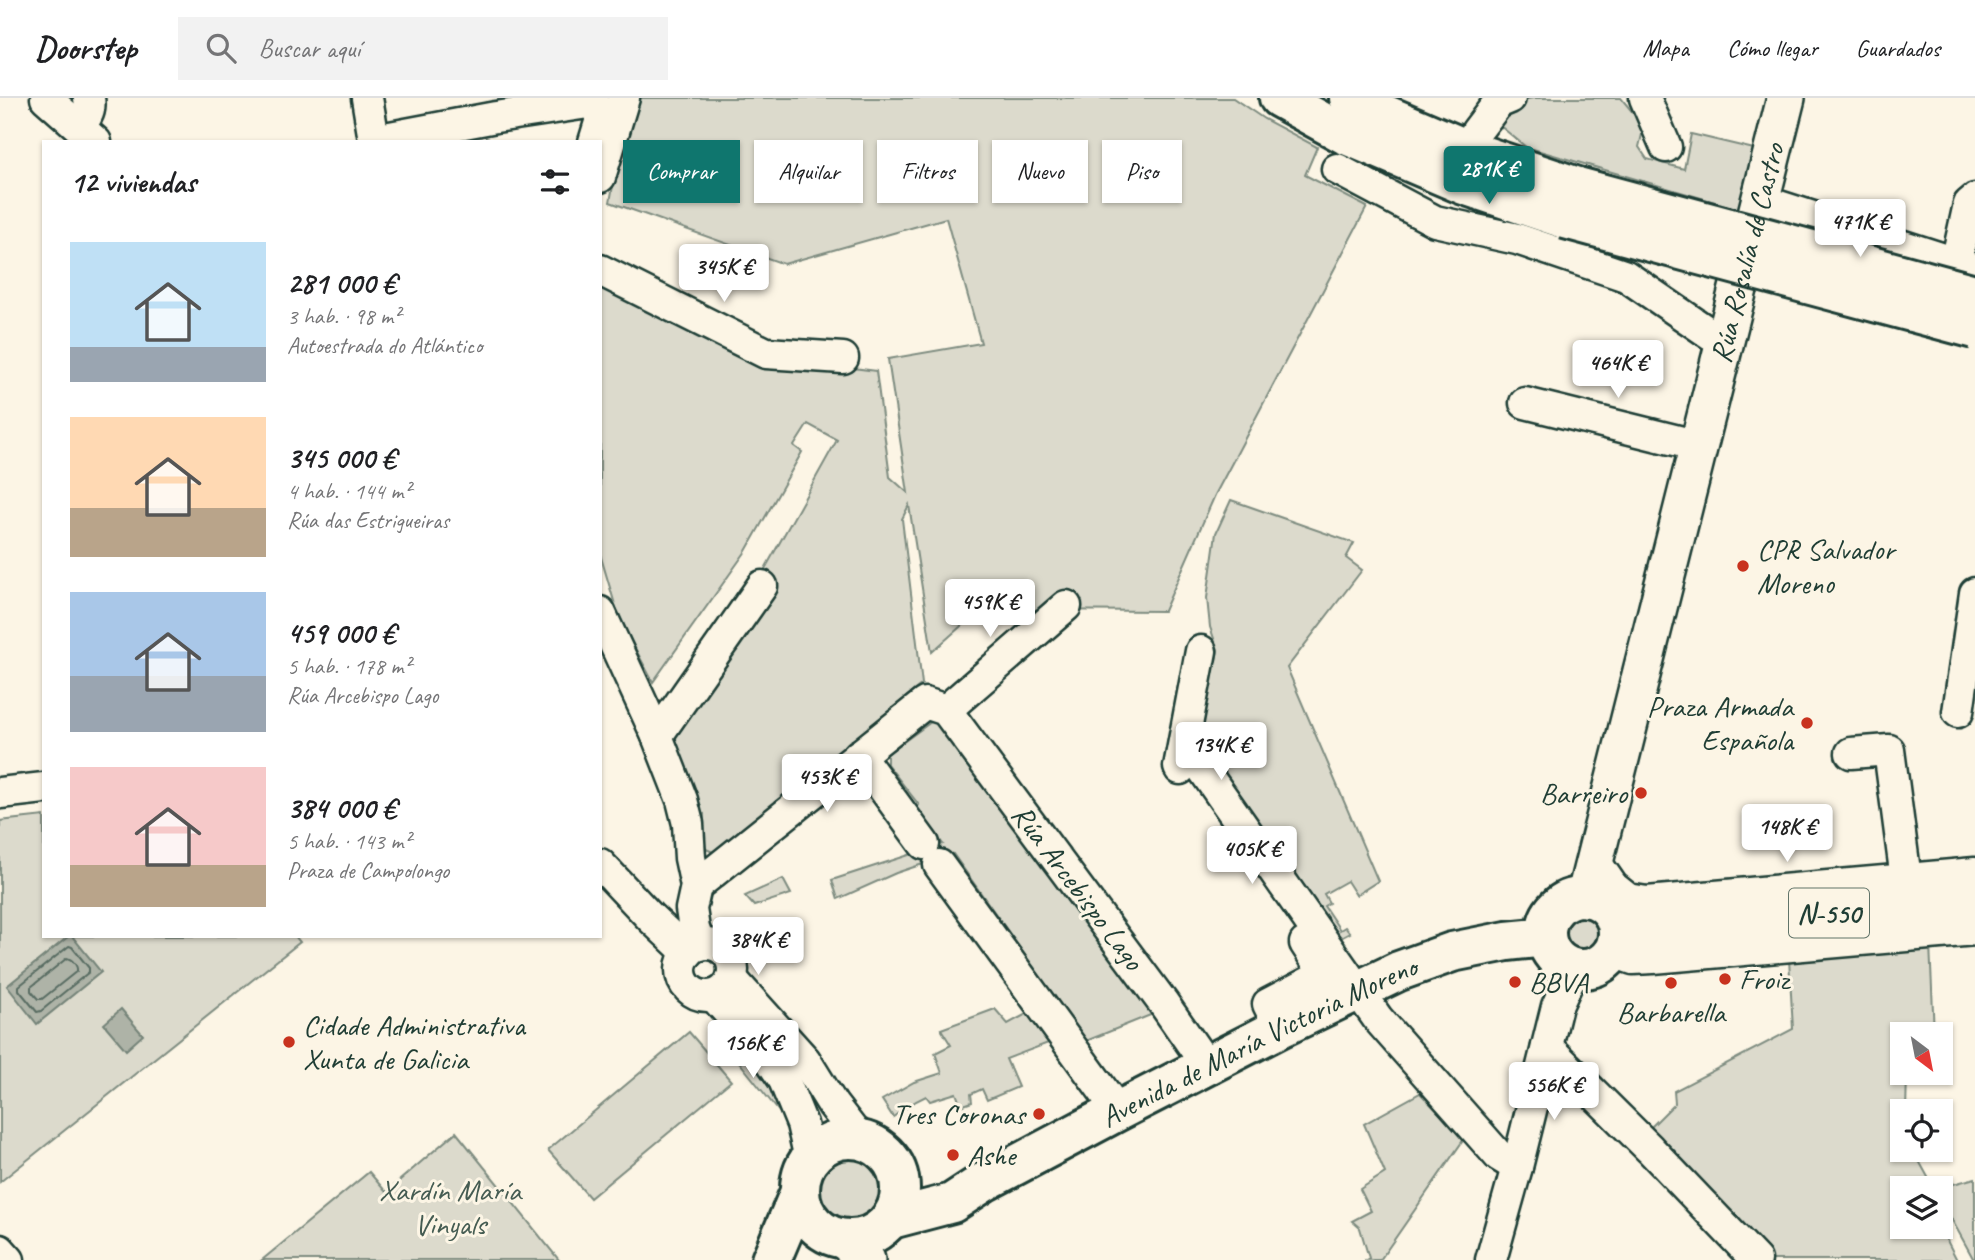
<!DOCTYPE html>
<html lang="es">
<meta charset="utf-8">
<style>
body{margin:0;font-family:Caveat,sans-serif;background:#f2f2f2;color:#202124;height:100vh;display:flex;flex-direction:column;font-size:26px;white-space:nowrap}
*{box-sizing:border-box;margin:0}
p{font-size:23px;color:#757577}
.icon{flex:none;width:38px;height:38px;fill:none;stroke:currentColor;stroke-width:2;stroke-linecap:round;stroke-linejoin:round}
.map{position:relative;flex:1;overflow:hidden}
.side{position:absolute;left:42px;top:42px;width:560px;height:798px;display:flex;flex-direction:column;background:#fff;border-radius:0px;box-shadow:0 2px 5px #0004}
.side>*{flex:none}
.top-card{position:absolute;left:623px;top:42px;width:665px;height:63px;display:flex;gap:14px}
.needle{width:46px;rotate:148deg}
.tools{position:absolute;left:1890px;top:924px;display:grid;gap:14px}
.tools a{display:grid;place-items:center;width:63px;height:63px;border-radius:0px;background:#fff;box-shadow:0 2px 5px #0004;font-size:35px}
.price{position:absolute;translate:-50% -60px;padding:0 16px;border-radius:7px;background:#fff;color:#222;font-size:23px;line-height:46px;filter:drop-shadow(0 2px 4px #0008)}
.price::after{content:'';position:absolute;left:50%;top:42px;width:21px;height:16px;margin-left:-10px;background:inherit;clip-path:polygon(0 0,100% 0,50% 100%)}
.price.on{background:#0f766e;color:#fff}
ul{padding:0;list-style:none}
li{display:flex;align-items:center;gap:21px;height:175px;padding:0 28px}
li span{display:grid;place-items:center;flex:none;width:196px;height:140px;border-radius:0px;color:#555}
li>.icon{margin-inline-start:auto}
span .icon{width:84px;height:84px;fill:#fffc;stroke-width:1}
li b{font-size:30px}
h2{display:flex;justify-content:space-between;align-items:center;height:84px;padding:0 28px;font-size:30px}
.chip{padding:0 24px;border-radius:0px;background:#fff;box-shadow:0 2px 5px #0004;font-size:24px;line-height:63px}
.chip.on{background:#0f766e;color:#fff}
header{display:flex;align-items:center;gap:42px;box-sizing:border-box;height:98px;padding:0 35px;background:#fff;border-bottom:2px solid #e0e0e0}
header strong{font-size:33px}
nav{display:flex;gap:38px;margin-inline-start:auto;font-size:24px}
.search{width:490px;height:63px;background:#f2f2f2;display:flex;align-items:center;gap:18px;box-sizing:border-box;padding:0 24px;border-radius:0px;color:#757577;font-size:26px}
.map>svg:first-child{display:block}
</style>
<header>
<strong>Doorstep</strong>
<div class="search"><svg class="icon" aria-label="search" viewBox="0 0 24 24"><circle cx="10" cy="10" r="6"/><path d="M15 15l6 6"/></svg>Buscar aquí</div>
<nav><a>Mapa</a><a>Cómo llegar</a><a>Guardados</a></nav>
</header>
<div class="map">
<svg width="1975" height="1162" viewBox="0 0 1975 1162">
<rect width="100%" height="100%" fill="#fcf5e5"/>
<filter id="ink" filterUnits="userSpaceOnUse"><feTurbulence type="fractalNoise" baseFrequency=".0143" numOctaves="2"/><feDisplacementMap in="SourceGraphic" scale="14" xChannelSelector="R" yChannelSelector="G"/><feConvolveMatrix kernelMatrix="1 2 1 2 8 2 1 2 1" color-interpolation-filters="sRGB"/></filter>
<g filter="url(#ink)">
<!-- green -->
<g fill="#dcdacc" stroke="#7e8c80" stroke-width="2">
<path d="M634,0H1233L1264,21L1317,49L1305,77L1367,109L1215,397L1164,513L1022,512L1006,488L932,554L909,407L902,421L922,586L715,755L704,750V716L694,718L665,635L761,478L837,342L808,326L794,348L802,354L746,453L653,584L619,520L600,456V182L753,257L876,273L890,379L908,395L888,261L981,245L946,120L784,166L610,104L616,71Z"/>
<path d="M1533,0H1621L1644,28L1639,49L1647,61L1684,71L1691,36L1754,51L1739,111L1526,49L1494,23L1513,4Z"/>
<path d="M1231,402L1354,445L1346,460L1362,472L1287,570L1378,783L1356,797L1347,783L1324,796L1329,805L1324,808L1340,832L1345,829L1350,835L1337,842L1190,638L1204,567L1216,562L1218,552L1210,529L1207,500L1216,435Z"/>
<path d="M931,624L946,625L1158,914L1086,943L953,756L896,775L838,801L832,782L943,746L915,712L919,707L887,666V656Z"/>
<path d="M44,718V838H295L300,844L0,1084V723Z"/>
<path d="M783,781L791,796L754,808L745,798Z"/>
<circle cx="1583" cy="837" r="19"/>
<path d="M1930,846L1934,936H1902V975H1928L1907,977L1906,1013H1902V1052H1913L1934,1090H1902V1129H1940L1957,1162H1771L1649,1031L1675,1005L1674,993L1793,931L1789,861Z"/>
<path d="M995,911L1008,926L1030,914L1051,944L1006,961L1018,989L987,1002L982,991L971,996L972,1004L961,1008L956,995L930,1003L926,998L916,1003L893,1019L882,1002L914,984L942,975L935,955L951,947L941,931Z"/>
<path d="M689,934L731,983L590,1100L548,1052Z"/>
<path d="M735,936L775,987L784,1020L724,945Z"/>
<path d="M1420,995L1464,1041L1380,1162H1366L1369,1160L1360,1130L1352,1123L1371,1113L1360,1091L1385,1075L1364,1026Z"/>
<path d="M456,1034L559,1162H262L369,1074L386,1094Z"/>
<circle cx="854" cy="1093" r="35"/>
<path d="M1975,1080V1162H1974L1941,1102V1090H1939Z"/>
</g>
<!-- water -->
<g fill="#aeb3a7" stroke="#758479" stroke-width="2">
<path d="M69,838H72L101,874L37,926L7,888Z"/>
<path d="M121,911L143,937L126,952L104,926Z"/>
</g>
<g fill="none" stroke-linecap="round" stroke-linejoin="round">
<!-- shore -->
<g stroke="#586c62" stroke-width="2">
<path d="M69,848L72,849L89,870V874L41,913L37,914L19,892V888Z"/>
<path d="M67,860C72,861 78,868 77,873L42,901H38L31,893V889Z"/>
</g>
<!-- minor casing -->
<g stroke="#1f3d34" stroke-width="35">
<g id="minor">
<path d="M46,0L96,44"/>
<path d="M367,0L374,42L496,19L588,5L599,11L602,18L594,44"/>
<path d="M1645,0L1666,49"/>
<path d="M78,27C88,20 91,12 89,0"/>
<path d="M1476,34L1498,5L1510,0"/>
<path d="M1337,71L1435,123L1517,141L1626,178L1709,235L1725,243"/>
<path d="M600,79L624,0"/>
<path d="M1760,102L1975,171"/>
<path d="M1956,165L1969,106L1975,101"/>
<path d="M600,172L766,255L843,260"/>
<path d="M1525,305L1699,348"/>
<path d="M600,514L657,638L682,702L688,726L690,760L696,788L691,811L694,831L700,847"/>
<path d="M946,612L1066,508"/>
<path d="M1958,614L1975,495"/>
<path d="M657,638L762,488"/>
<path d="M1190,653L1378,921L1499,1058L1517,1069"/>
<path d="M1851,655L1889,652L1906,781"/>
<path d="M859,657L924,746"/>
<path d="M1180,671L1179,669L1201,553"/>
<path d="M0,695L44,690"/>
<path d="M1595,763L1613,789L1628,801L1647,804L1975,775"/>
<path d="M600,766L651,820L688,855"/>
<path d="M939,767L1118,1013"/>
<path d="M696,788L925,605L946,612L1164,906L1207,968"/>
<circle cx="707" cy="872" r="26"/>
<path d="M1613,854L1633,861L1653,860L1975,832"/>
<path d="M732,881L805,962L833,1007L860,1042"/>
<path d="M714,898L771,963L784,982L802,1026L810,1061"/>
<path d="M1280,930L1268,906L1325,876L1305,845"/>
<path d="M1547,949L1650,1051L1756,1162"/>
<path d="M0,1152L9,1162"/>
<path d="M1491,1162L1517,1069L1557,908L1574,871"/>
</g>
</g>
<!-- major casing -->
<g stroke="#1f3d34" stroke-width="42">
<g id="major">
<path id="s1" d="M1585,800L1786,0"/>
<path d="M845,1142L866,1162"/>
</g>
</g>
<!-- highway casing -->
<g stroke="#1f3d34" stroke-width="44">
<g id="highway">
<path d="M1279,0L1344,36L1464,87L1565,121"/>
<path d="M1349,0L1365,8L1473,54L1578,89"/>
<circle cx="1582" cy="835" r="36"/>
<path d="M1618,833L1975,803"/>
<circle cx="850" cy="1091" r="50"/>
<path id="s2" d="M891,1121L952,1105L984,1084L1118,1013L1280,930L1399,873L1452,854L1507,843L1546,839"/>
<path d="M771,1162L799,1096"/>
</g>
</g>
<!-- minor -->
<use href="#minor" stroke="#fcf5e5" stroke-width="30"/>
<!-- major -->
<use href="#major" stroke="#fcf5e5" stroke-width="37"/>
<!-- highway -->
<use href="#highway" stroke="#fcf5e5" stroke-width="38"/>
<!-- highway-bridge casing -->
<g stroke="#1f3d34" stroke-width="44" stroke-linecap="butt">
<g id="highway-bridge">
<path d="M1578,89L1975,196"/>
<path d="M1565,121L1975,231"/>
</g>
</g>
<!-- highway-bridge -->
<use href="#highway-bridge" stroke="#fcf5e5" stroke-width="38"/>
</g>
</g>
<!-- markers -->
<g fill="#c8321e" stroke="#fcf5e5" stroke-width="2.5">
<circle cx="1743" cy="468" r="7"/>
<circle cx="1807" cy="625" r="7"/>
<circle cx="1641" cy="695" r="7"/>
<circle cx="1725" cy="881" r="7"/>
<circle cx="1515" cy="884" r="7"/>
<circle cx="1671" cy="885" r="7"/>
<circle cx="289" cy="944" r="7"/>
<circle cx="1039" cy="1016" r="7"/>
<circle cx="953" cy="1057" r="7"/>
</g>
<g text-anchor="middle" stroke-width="6" stroke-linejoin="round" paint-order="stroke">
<!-- shield labels -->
<rect fill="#fcf5e5" stroke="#617469" stroke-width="2" x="1789" y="790.5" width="80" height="49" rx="5"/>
<g font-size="28" font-weight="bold" fill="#1f3d34">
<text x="1829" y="825">N-550</text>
</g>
<!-- street labels -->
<g font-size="30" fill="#1f3d34" stroke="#fcf5e5">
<text dy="10" stroke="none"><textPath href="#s1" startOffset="665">Rúa Rosalía de Castro</textPath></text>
<text transform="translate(1078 789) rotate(53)" y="10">Rúa Arcebispo Lago</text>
<text dy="10" stroke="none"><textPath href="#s2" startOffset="410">Avenida de María Victoria Moreno</textPath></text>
</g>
<!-- poi labels -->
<g font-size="30" fill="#1f3d34" stroke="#fcf5e5" text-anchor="start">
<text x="1757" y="461">CPR Salvador<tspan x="1757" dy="34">Moreno</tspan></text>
<text x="1793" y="618" text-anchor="end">Praza Armada<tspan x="1793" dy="34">Española</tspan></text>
<text x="1627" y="705" text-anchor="end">Barreiro</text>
<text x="1739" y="891">Froiz</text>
<text x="1529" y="894">BBVA</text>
<text x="1671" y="924" text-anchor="middle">Barbarella</text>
<text x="303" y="937">Cidade Administrativa<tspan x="303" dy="34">Xunta de Galicia</tspan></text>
<text x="1025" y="1026" text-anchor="end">Tres Coronas</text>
<text x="967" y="1067">Ashe</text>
</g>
<!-- park labels -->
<g font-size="30" fill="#455c52" stroke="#fcf5e5">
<text x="450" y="1102">Xardín María<tspan x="450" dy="34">Vinyals</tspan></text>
</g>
</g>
</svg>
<div class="tools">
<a><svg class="needle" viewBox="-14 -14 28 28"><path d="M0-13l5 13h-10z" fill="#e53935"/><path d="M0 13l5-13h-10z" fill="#757577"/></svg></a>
<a><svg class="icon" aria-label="locate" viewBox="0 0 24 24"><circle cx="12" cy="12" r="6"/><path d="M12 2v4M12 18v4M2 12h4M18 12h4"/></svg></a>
<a><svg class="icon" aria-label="layers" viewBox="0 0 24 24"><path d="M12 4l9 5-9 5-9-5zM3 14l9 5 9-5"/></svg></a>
</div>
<b class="price on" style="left:1489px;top:108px">281K €</b>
<b class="price" style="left:1860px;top:161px">471K €</b>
<b class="price" style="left:724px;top:206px">345K €</b>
<b class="price" style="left:1618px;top:302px">464K €</b>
<b class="price" style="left:990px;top:541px">459K €</b>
<b class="price" style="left:1221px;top:684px">134K €</b>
<b class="price" style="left:827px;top:716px">453K €</b>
<b class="price" style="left:1787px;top:766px">148K €</b>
<b class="price" style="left:1252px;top:788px">405K €</b>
<b class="price" style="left:758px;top:879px">384K €</b>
<b class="price" style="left:753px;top:982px">156K €</b>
<b class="price" style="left:1554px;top:1024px">556K €</b>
<div class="top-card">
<a class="chip on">Comprar</a>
<a class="chip">Alquilar</a>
<a class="chip">Filtros</a>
<a class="chip">Nuevo</a>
<a class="chip">Piso</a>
</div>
<section class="side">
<h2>12 viviendas<svg class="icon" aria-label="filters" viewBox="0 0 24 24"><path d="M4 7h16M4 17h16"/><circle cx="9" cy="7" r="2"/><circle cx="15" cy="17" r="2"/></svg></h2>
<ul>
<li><span style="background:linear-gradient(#bfe0f5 75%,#9aa5b1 0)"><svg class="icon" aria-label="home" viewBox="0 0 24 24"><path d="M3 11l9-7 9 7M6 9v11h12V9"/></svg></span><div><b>281 000 €</b><p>3 hab. · 98 m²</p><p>Autoestrada do Atlántico</p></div></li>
<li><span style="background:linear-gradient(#ffd9b3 65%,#b9a48a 0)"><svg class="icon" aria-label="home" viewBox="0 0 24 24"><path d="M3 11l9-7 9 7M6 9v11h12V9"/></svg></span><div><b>345 000 €</b><p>4 hab. · 144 m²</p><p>Rúa das Estrigueiras</p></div></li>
<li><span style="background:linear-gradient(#a9c7e8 60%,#9aa5b1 0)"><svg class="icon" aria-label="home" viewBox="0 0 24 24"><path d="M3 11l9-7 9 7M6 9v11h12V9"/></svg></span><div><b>459 000 €</b><p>5 hab. · 178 m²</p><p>Rúa Arcebispo Lago</p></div></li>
<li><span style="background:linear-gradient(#f6c9c9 70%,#b9a48a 0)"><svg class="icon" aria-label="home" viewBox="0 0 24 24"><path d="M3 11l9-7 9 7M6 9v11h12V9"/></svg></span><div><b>384 000 €</b><p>5 hab. · 143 m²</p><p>Praza de Campolongo</p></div></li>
</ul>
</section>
</div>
